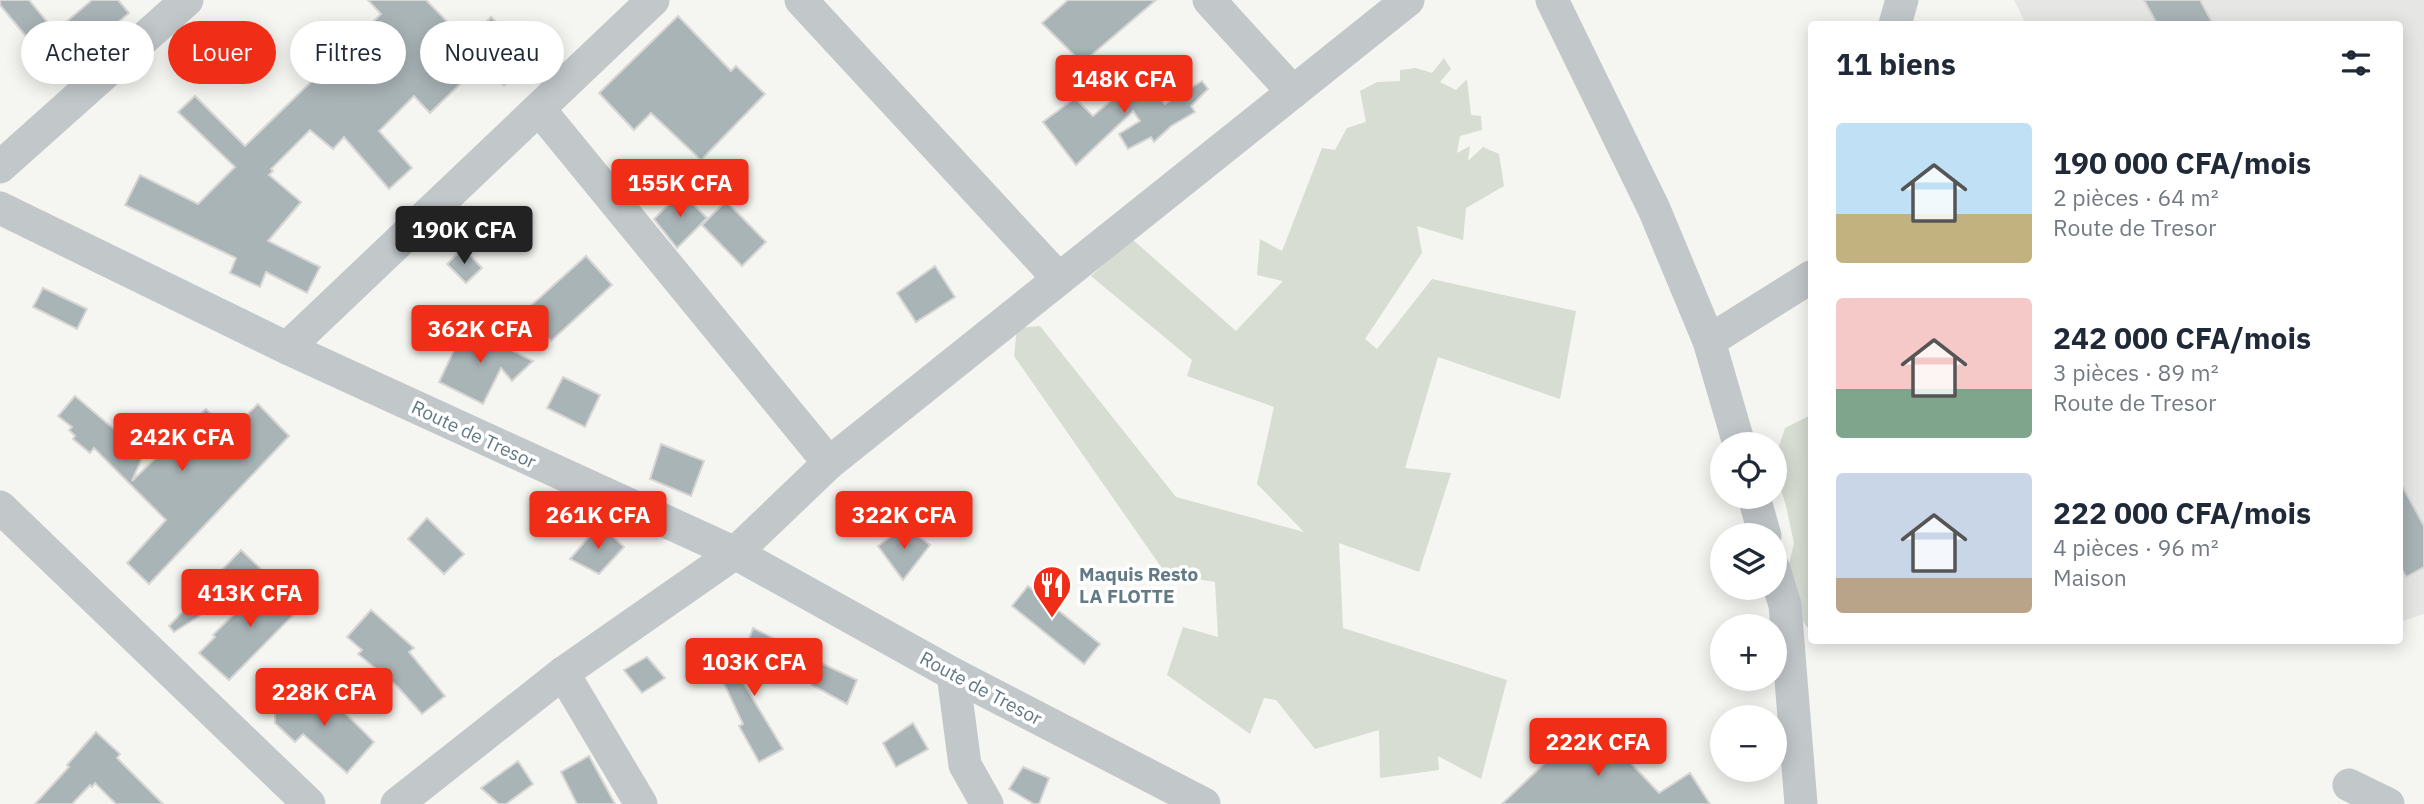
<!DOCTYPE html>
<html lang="fr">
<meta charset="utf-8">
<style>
body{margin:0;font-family:"IBM Plex Sans",sans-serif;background:#f2f2f3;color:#1f2937;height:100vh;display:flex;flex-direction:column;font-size:26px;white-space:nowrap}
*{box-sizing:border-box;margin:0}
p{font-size:23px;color:#747a83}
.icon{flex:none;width:38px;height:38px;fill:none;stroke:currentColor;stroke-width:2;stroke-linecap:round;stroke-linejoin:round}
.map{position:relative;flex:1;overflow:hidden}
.details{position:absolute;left:1808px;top:21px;width:595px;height:623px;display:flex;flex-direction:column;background:#fff;border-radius:7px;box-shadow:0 4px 18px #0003}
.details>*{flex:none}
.guide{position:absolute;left:21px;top:21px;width:665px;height:63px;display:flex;gap:14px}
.controls{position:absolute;left:1710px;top:432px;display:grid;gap:14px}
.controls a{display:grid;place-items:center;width:77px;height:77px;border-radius:50%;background:#fff;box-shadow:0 4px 18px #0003;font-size:35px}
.price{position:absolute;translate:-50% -60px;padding:0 16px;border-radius:7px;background:#f02d16;color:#fff;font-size:23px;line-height:46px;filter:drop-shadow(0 2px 4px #0008)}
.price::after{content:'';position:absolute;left:50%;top:42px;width:21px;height:16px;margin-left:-10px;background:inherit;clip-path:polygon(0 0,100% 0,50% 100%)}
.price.selected{background:#222;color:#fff}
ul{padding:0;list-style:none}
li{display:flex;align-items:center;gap:21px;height:175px;padding:0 28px}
li span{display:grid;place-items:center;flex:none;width:196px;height:140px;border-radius:7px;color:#555}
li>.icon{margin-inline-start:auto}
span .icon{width:84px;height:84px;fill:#fffc;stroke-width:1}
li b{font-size:30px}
h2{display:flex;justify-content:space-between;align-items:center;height:84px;padding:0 28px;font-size:30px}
.chip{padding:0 24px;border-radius:32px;background:#fff;box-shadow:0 4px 18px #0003;font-size:24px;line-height:63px}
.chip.selected{background:#f02d16;color:#fff}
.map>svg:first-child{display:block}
</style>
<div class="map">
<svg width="2424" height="804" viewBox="0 0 2424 804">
<rect width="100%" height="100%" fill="#f5f5f1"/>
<!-- built -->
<path fill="#e6e6e5" d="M2014,0H2424V614L2399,622V24H2026Z"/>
<!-- green -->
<g fill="#d7ddd2">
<path d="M1444,58L1451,69L1440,82L1456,90L1467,79L1471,115L1481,116L1482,130L1460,136L1457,153L1470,146L1468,161L1483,147L1499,154L1504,186L1466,208L1463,240L1417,226L1422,253L1365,339L1377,349L1432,279L1576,311L1560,399L1438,357L1405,468L1451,473L1419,572L1339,543L1343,628L1507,680L1481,779L1438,756L1439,770L1380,778L1379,730L1315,749L1276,700L1264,698L1250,734L1167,675L1183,627L1218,637L1215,582L1166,574L1014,356L1017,328L1040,326L1176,497L1304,532L1257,484L1274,407L1187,376L1192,360L1091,276L1132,239L1236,331L1283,281L1257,275L1260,239L1282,251L1322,148L1335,150L1347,128L1366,122L1360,91L1377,82L1400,81V70L1416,68L1432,73Z"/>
<path d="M1811,415V632L1782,594L1794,543L1786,506L1775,470V458L1785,428Z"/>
</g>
<!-- building -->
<g fill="#a9b4b7" stroke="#d7d6d4" stroke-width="2">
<path d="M0,0H29L68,47L48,63L0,5Z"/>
<path d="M92,0H118L129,13L79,55L58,29Z"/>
<path d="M368,0H426L467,42L491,17L532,56L504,85L482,63L430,113L414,96L379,131L412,168L389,189L344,137L333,149L310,130L271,169L273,171L269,175L301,202L268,241L320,267L307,293L266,272L260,287L230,273L236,258L125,205L140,175L198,204L235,167L178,112L195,96L245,146L381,14Z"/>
<path d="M1068,0H1156L1082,63L1042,23Z"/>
<path d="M2144,0H2200L2213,24H2157Z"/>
<path d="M678,16L731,71L736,66L765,94L701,160L651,113L634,130L599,93Z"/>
<path d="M1163,57L1175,71L1154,91L1165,104L1202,81L1208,89L1191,106L1195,112L1171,126L1154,142L1151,137L1128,149L1119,134L1140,121L1133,111L1076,165L1043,122L1075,98L1093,116Z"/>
<path d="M681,192L707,218L677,248L654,219Z"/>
<path d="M726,201L766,242L742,266L702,225Z"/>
<path d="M463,248L482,268L466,283L447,264Z"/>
<path d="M586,256L612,285L551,341L524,312Z"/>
<path d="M935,266L955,297L916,322L897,293Z"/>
<path d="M43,288L87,309L77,329L33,307Z"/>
<path d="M465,327L533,361L512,381L501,368L483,404L439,382Z"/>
<path d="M563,377L600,395L585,427L547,408Z"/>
<path d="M75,396L115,430L142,458L132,481L206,409L228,433L258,404L289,436L149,584L127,563L166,520L94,448L90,453L73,439L75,436L69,430L72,427L58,416Z"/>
<path d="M661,444L704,461L691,496L650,479Z"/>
<path d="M2399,480L2424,526V567L2406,577L2399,564Z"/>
<path d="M427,518L464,554L444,574L408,539Z"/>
<path d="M600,524L624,547L599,574L570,559Z"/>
<path d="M905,526L930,545L903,580L878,546Z"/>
<path d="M241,550L266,574L174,632L169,626Z"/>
<path d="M270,578L301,607L229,680L199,653L215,637L213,635Z"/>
<path d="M1028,586L1100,644L1084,664L1012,606Z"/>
<path d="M371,610L414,648L409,652L445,696L422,714L397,686L358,654L362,650L347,637Z"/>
<path d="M753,628L785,644L738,674L783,749L759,762L739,726L743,724L722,679L737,672Z"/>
<path d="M647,657L665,678L642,693L624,670Z"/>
<path d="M821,663L857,680L847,704L812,685Z"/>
<path d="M300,690L313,702L323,691L374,742L347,773L303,734L295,742L275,723V714Z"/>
<path d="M1590,720L1659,793L1690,773L1710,804H1502Z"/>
<path d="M913,723L928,749L896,767L883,743Z"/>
<path d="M96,732L120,754L117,758L163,804H116L95,783L92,787L90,785L72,804H35L69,767L67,765Z"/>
<path d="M589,756L615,804H577L561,772Z"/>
<path d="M518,761L533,784L506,804H499L481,788Z"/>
<path d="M1023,767L1049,778L1039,804H1034L1009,789Z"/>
</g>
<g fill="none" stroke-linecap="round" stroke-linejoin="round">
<!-- minor -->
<g stroke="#c2c7ca" stroke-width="33">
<path d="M801,0L1059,279"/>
<path d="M1209,0L1293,92"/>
<path d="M1552,0L1654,209L1709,341L1739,444"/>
<path d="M1895,24L1902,0"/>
<path d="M539,109L829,463"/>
<path d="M0,167L187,0"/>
<path d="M0,208L287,348L735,553L953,674L1204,804"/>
<path d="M1709,341L1811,277"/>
<path d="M287,348L653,0"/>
<path d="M1754,497L1765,536"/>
<path d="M0,507L309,804"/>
<path d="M1774,569L1785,605L1801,804"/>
<path d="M563,673L641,804"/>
<path d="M953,674L965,765L987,804"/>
<path d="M2349,785L2388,804"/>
<path d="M397,804L563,673L735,553L829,463L1408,0"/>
</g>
</g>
<!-- icons -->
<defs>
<g id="restaurant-pin" transform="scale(2.0125)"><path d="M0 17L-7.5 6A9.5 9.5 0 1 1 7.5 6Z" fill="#f02d16" stroke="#fff"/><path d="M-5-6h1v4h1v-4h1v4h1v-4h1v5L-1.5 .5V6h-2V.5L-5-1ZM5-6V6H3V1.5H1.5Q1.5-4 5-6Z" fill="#fff"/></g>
</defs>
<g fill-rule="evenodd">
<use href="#restaurant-pin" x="1052" y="585"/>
</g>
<g text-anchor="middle" stroke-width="7" stroke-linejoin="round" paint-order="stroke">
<!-- street labels -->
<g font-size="19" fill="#627a85" stroke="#fff">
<text transform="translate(474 434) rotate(25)" y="7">Route de Tresor</text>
<text transform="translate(981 688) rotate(28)" y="7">Route de Tresor</text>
</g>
<!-- poi labels -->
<g font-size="19" font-weight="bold" fill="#627a85" stroke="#fff" text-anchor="start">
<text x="1079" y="581">Maquis Resto<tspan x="1079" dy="22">LA FLOTTE</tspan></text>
</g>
</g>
</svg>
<div class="controls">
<a><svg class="icon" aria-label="locate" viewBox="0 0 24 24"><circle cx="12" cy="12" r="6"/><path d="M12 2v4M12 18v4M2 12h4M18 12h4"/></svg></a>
<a><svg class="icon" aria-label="layers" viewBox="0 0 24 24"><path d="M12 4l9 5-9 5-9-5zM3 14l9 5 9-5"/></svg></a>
<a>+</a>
<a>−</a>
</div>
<b class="price" style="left:1124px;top:115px">148K CFA</b>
<b class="price" style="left:680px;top:219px">155K CFA</b>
<b class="price selected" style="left:464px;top:266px">190K CFA</b>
<b class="price" style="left:480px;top:365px">362K CFA</b>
<b class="price" style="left:182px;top:473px">242K CFA</b>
<b class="price" style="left:598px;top:551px">261K CFA</b>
<b class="price" style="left:904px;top:551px">322K CFA</b>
<b class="price" style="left:250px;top:629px">413K CFA</b>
<b class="price" style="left:754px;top:698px">103K CFA</b>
<b class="price" style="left:324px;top:728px">228K CFA</b>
<b class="price" style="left:1598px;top:778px">222K CFA</b>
<div class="guide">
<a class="chip">Acheter</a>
<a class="chip selected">Louer</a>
<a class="chip">Filtres</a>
<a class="chip">Nouveau</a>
</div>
<section class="details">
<h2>11 biens<svg class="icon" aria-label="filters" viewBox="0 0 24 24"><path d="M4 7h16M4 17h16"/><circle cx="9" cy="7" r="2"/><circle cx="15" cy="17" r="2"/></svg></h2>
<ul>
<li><span style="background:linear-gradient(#bfe0f5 65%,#c2b280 0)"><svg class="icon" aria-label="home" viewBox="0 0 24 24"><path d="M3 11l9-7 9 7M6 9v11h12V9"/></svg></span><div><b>190 000 CFA/mois</b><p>2 pièces · 64 m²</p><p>Route de Tresor</p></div></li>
<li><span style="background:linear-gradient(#f6c9c9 65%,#7fa58c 0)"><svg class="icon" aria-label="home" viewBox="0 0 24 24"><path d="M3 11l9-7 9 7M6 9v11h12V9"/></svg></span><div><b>242 000 CFA/mois</b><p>3 pièces · 89 m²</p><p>Route de Tresor</p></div></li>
<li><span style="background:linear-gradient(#c9d6e8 75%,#b9a48a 0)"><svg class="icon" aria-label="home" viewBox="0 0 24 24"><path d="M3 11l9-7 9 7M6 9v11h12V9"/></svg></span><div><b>222 000 CFA/mois</b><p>4 pièces · 96 m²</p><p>Maison</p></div></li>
</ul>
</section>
</div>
